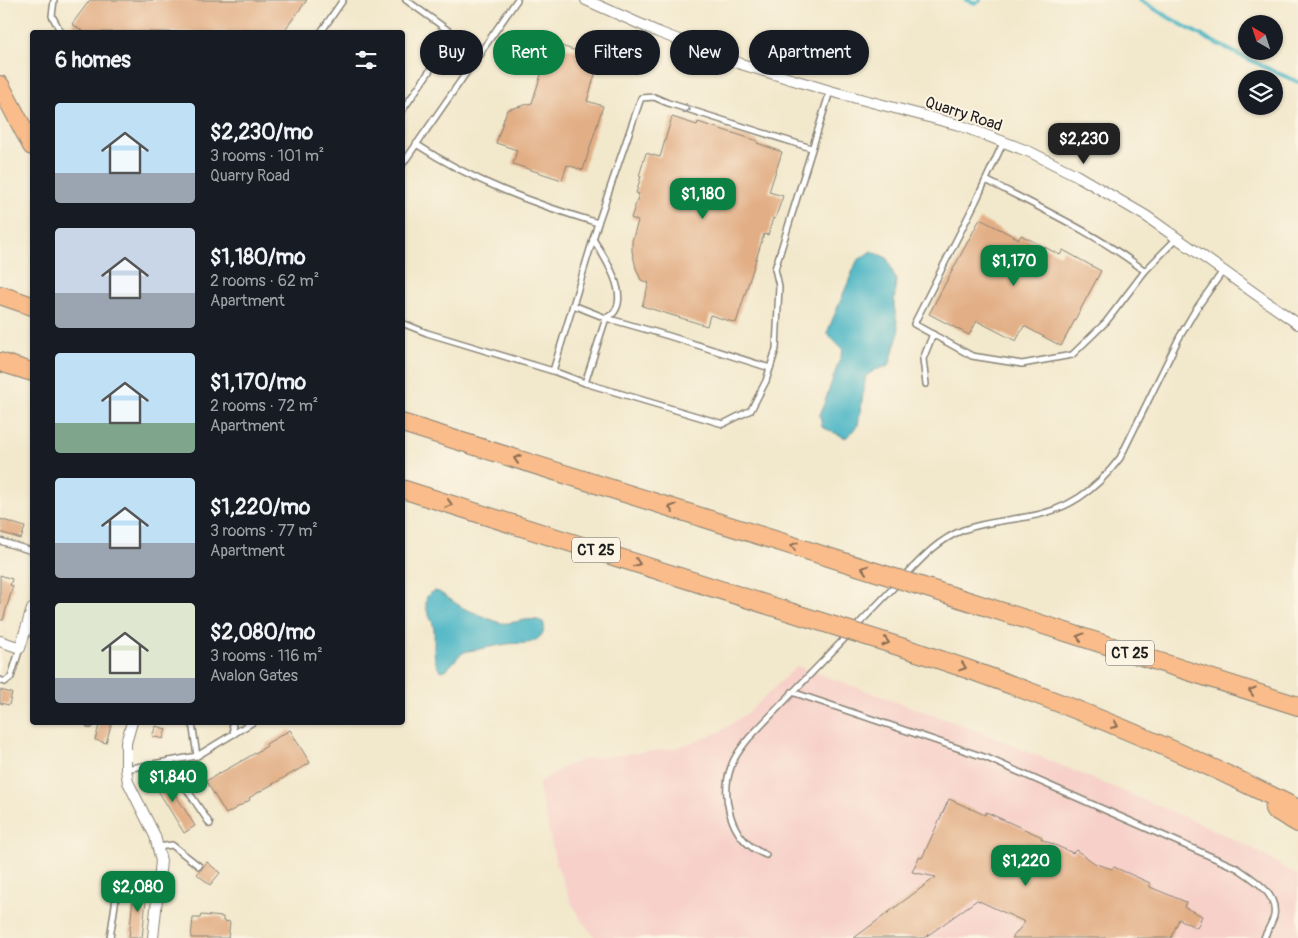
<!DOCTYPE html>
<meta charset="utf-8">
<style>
body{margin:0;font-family:Pangolin,sans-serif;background:#20242c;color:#f1f3f6;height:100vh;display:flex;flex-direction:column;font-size:19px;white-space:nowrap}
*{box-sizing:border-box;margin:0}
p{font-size:16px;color:#9ea1a6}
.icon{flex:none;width:28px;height:28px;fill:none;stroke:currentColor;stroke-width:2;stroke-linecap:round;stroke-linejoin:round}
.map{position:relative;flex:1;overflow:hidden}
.details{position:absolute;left:30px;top:30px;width:375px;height:695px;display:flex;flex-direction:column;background:#171b24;border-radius:5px;box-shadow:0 1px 4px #0004}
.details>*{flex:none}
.guide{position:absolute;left:420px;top:30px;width:475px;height:45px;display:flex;gap:10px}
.needle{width:32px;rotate:321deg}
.buttons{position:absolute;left:1238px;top:15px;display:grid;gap:10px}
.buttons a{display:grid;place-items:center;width:45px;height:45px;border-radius:50%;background:#171b24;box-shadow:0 1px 4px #0004;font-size:25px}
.price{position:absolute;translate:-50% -42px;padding:0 11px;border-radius:10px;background:#0b8043;color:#fff;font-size:16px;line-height:32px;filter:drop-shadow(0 1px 2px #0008)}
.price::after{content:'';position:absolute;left:50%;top:30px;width:15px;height:11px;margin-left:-8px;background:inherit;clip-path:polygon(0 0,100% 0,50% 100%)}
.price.selected{background:#222;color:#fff}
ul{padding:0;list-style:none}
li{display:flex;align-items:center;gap:15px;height:125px;padding:0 25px}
li span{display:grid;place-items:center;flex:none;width:140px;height:100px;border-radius:5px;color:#555}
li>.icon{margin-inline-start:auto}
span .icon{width:60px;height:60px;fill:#fffc;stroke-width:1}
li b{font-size:21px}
h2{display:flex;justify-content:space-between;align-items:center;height:60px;padding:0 25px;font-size:21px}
.chip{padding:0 18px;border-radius:22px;background:#171b24;box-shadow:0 1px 4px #0004;font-size:18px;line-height:45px}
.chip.selected{background:#0b8043;color:#fff}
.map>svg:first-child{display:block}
</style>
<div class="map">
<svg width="1298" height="938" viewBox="0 0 1298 938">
<rect width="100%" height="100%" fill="#fcf5e5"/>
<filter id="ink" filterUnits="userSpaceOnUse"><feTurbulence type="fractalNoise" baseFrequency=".02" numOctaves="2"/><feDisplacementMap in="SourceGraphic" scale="10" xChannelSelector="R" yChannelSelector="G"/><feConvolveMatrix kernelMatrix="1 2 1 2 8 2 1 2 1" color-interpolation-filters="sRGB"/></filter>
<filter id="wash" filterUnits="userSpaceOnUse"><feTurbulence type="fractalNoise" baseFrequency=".0096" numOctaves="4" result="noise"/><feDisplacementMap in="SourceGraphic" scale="20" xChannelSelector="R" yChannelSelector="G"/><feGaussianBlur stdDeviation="1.12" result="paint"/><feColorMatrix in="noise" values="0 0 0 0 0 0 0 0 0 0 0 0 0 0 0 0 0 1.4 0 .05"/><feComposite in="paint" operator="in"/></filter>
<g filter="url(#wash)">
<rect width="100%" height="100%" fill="#f2e8cc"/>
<!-- built -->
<path fill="#f7d1c9" d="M797,666L983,733L1197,822L1252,848L1298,876V938H597L595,937L582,921L572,904L556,863L538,783L567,765L586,759L671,749L694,742L720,732L750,711Z"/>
<!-- water -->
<g fill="#49b5c5" stroke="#326870">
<path d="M871,251L887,258L896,280L894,306L899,332L889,366L875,370L866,376L858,425L846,438L822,427L820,415L843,350L827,333L857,261Z"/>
<path d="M434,591L439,592L463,608L500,623C515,625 528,615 543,622C548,632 537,642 527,643C520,644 514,643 507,644C494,646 481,649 468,651C456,653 452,670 441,671C431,662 435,642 434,629C433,620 425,612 426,603C426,597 428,593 434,591Z"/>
</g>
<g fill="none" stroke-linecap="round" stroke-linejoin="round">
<!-- stream -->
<g stroke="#49b5c5" stroke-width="4">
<path d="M966,0L976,3L980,0"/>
<path d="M1140,0C1191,32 1243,58 1298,82"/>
</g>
</g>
<g id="blocks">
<!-- building -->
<g fill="#e2ae85">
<path d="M90,0H307L283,32H84L72,24Z"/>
<path d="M551,43L600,58L587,101L603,106L583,170L567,165L562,180L513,164L517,150L496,143L507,110L532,103Z"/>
<path d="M672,117L697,125L698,122L758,141L757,143L782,152L769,192L783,196L775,219L773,218L768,235L764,234L736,323L710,315L707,326L642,306L649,283L641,280L636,268L632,251V241L638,221L631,218L639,194L636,193L641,176H639L646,153L660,157Z"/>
<path d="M980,219L1019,239L1021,235L1060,255L1063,250L1101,271L1061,346L1024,326L1016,341L977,321L969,335L929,314Z"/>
<path d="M0,519L25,527L21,539L0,532Z"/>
<path d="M0,575L12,579L10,585L13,586L3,620H0Z"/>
<path d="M0,690L12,693L9,705L0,703Z"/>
<path d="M100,722H112L106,743L95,740Z"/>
<path d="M156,726L166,729L163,739L152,736Z"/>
<path d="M290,730L310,763L264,789L249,798L250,800L226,814L206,781L252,755L267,746L266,744Z"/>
<path d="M162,773L195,826L184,833L151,779Z"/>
<path d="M949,799L985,815L986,812L1042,837L1041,839L1073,853L1076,850L1096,864L1112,869L1114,867L1150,883V887L1186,902L1184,907L1202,916L1197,928L1179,919L1171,938H1012L1025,922L977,900L924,938H854L936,877L912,872L919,857L922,858Z"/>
<path d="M207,862L220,873L210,885L197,874Z"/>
<path d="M134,888L147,890L142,938H129Z"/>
<path d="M201,915L223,917V921L230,922L228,938H191L193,918H200Z"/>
</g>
</g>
</g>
<g filter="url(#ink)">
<use href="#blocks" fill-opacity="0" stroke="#878274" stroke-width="1"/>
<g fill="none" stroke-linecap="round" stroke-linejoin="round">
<!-- service casing -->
<g stroke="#878274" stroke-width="8">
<g id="service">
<path d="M54,0L52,16L61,32"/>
<path d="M406,0L481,54"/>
<path d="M321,32L343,0"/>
<path d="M402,111L455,34"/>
<path d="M1004,141L976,201L914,324L972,356L1022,364L1072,355L1106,322L1145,271L1177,238"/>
<path d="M416,144C472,181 534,204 598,223"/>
<path d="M402,165L517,0"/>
<path d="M986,180C1040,208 1097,234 1145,271"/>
<path d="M573,305L606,318L669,336L770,368"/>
<path d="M402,323L427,333L553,371L585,383L723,424L751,410L766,381L776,349L779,286L775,269L830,91"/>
<path d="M553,371L598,223L641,98L654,97L668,103L811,148"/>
<path d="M585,383L606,318C609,316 614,314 615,311C628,291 603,255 593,239"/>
<path d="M926,384L923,359L933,334"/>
<path d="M0,541L32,551"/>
<path d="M904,577C922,558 938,540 963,530C985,522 1004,521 1026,517C1067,511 1095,491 1120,458L1179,338L1196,309L1223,271"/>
<path d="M0,680L5,682L11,677L20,648"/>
<path d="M792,692L987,758L1237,868C1253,879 1278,893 1274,916C1272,923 1267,931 1264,938"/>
<path d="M192,722L197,756"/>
<path d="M232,722L234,734"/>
<path d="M90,725L91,722"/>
<path d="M168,761L210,824"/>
<path d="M126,769L197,756L253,722"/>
<path d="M158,847L172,845L199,866"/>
<path d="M766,855C762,853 757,851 753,848C729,831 721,794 731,767C734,756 742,747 749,738L898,583"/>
<path d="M110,938L116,898"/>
</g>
</g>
<!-- minor casing -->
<g stroke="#878274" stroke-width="12">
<g id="minor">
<path d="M586,0L658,32L741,64L830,91L959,125L1030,152L1076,175L1146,216L1298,324"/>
<path d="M0,641L20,648L32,609"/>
<path d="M132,722L126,743V769L128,782L155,836L161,861L153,938"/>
</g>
</g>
<!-- motorway casing -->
<g stroke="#878274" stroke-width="20">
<g id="motorway">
<path d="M0,85L32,146"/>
<path d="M0,295L32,306"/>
<path d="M0,362L32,372"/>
<path d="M402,423L841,561"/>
<path d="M402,489L790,612"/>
<path d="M962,599L1298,706"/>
<path d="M917,652C1048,695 1175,747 1298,809"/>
<path d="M1274,809L1298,823"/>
</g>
</g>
<!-- service -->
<use href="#service" stroke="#fff" stroke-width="5"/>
<!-- minor -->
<use href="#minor" stroke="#fff" stroke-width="10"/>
<!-- motorway -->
<use href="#motorway" stroke="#f9bc8a" stroke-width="18"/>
<!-- motorway-bridge casing -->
<g stroke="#878274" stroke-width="20" stroke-linecap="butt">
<g id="motorway-bridge">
<path d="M841,561L962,599"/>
<path d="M790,612L917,652"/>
</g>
</g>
<!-- motorway-bridge -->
<use href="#motorway-bridge" stroke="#f9bc8a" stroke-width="18"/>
</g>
<!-- one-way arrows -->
<defs><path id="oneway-chevron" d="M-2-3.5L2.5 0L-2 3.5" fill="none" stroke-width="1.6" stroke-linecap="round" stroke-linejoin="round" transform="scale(1.25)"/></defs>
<use stroke="#999" href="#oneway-chevron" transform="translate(687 109) rotate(17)"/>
<g stroke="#8a6c53">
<use href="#oneway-chevron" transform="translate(517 459) rotate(-162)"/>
<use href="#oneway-chevron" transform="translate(449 504) rotate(17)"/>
<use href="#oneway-chevron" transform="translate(672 508) rotate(-162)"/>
<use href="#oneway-chevron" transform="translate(794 546) rotate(-163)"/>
<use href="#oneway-chevron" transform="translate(637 563) rotate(18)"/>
<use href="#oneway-chevron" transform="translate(865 569) rotate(-162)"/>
<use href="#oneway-chevron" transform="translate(1080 637) rotate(-162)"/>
<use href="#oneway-chevron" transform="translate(886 642) rotate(17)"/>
<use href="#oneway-chevron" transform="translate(963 667) rotate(19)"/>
<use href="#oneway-chevron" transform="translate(1252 691) rotate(-163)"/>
<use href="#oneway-chevron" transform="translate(1115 725) rotate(23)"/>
</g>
</g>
<g text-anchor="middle" stroke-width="4" stroke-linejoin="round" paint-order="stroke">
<!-- shield labels -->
<g fill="#fcf5e5" stroke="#5f5d58" stroke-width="1">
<rect x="572" y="537.5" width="48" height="25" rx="4"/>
<rect x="1106" y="640.5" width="48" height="25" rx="4"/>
</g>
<g font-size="15" font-weight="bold" fill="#1c1c1c">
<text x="596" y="555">CT 25</text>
<text x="1130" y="658">CT 25</text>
</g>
<!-- street labels -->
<g font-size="16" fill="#1c1c1c" stroke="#fcf5e5">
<text transform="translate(964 113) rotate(18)" y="6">Quarry Road</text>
</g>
</g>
</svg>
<div class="buttons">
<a><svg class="needle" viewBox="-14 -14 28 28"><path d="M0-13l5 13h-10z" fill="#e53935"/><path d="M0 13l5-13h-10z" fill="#9ea1a6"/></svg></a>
<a><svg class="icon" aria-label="layers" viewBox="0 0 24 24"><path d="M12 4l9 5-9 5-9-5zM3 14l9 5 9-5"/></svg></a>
</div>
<b class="price selected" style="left:1084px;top:165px">$2,230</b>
<b class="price" style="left:703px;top:220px">$1,180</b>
<b class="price" style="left:1014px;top:287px">$1,170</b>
<b class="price" style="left:173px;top:803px">$1,840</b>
<b class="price" style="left:1026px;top:887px">$1,220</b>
<b class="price" style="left:138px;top:913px">$2,080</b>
<div class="guide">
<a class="chip">Buy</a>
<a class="chip selected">Rent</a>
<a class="chip">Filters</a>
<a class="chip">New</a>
<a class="chip">Apartment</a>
</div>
<section class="details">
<h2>6 homes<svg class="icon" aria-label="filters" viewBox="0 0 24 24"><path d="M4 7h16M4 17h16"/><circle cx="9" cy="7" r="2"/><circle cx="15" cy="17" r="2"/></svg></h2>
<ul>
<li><span style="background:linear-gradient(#bfe0f5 70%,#9aa5b1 0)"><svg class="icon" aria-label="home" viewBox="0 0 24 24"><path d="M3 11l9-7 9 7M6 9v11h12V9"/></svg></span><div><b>$2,230/mo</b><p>3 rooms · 101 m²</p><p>Quarry Road</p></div></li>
<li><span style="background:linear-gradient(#c9d6e8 65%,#9aa5b1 0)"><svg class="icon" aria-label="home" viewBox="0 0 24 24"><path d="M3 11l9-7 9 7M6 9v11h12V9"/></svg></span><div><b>$1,180/mo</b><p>2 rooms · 62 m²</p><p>Apartment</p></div></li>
<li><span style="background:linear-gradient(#bfe0f5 70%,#7fa58c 0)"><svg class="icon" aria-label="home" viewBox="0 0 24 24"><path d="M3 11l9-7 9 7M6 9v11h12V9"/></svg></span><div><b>$1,170/mo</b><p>2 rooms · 72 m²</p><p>Apartment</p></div></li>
<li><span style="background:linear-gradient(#bfe0f5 65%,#9aa5b1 0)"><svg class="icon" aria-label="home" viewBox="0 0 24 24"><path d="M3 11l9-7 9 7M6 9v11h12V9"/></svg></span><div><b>$1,220/mo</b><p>3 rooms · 77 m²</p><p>Apartment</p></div></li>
<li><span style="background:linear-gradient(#dfe7d0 75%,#9aa5b1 0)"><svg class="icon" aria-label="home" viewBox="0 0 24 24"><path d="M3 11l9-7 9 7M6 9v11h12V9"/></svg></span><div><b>$2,080/mo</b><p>3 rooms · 116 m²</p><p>Avalon Gates</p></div></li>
</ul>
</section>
</div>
